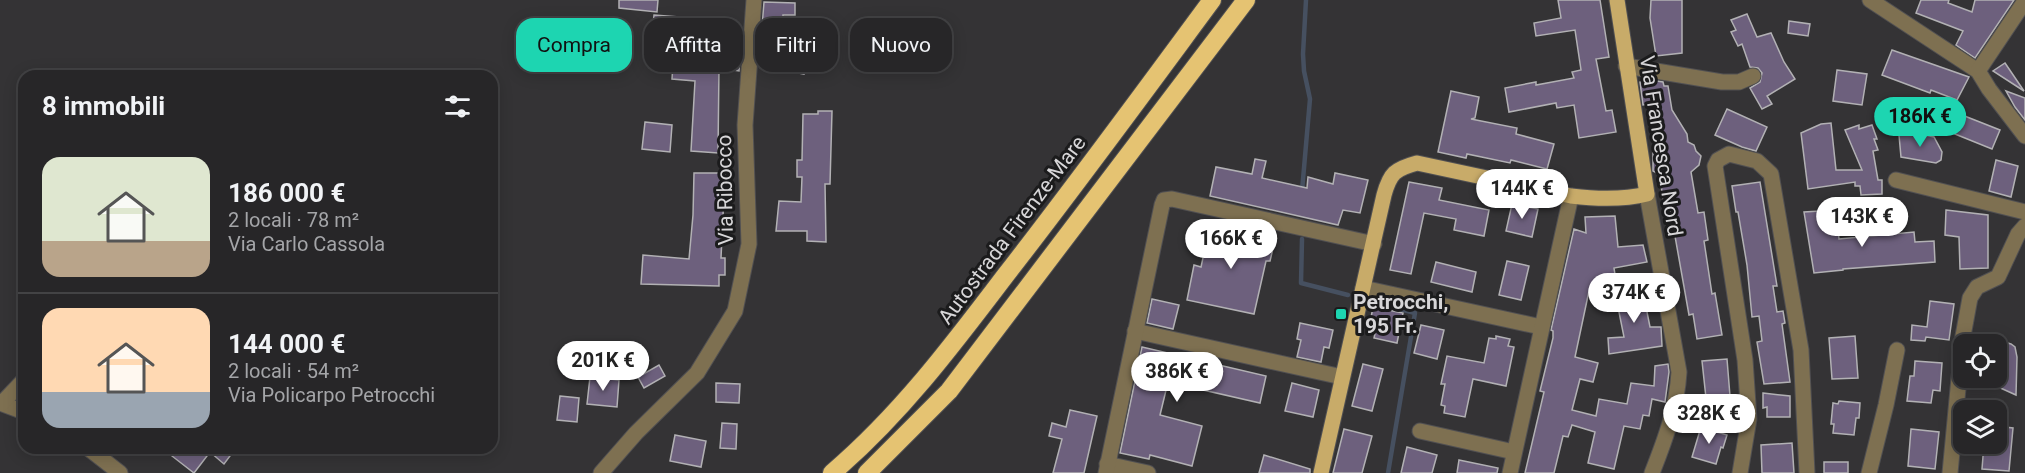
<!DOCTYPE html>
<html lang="it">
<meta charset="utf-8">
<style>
body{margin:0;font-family:Roboto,sans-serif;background:#2f2e30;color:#f1f3f6;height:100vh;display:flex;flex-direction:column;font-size:22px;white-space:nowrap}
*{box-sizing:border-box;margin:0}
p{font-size:20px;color:#a4a5a8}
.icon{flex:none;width:33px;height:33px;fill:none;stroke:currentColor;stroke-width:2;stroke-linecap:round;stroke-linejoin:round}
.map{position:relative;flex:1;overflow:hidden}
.details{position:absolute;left:18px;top:70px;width:480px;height:384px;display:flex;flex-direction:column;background:#272628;border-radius:18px;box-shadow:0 3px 15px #0003,0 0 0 2px #434345}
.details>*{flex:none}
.hud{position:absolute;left:516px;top:18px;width:570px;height:54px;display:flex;gap:12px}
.fabs{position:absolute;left:1953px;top:334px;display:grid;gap:12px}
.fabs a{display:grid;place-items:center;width:54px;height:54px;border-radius:12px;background:#272628;box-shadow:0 3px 15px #0003,0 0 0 2px #434345;font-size:30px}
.price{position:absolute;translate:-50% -51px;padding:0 14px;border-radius:21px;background:#fff;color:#222;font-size:20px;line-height:39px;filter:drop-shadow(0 2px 3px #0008)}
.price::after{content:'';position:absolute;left:50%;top:36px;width:18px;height:14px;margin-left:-9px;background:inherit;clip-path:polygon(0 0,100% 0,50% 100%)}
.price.current{background:#1dd5b1;color:#111}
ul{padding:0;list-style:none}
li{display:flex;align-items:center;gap:18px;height:150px;padding:0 24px}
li+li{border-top:2px solid #434345}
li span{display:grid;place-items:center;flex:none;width:168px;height:120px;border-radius:18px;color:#555}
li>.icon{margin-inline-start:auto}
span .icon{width:72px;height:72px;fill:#fffc;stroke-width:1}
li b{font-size:26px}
h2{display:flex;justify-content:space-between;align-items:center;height:72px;padding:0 24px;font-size:26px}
.pill{padding:0 21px;border-radius:18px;background:#272628;box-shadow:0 3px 15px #0003,0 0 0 2px #434345;font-size:21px;line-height:54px}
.pill.current{background:#1dd5b1;color:#111}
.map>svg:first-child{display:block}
</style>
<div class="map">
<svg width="2025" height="473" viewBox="0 0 2025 473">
<rect width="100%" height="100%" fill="#343335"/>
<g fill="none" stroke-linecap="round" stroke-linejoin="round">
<!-- stream -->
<g stroke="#465060" stroke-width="4.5">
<path d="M1302,191L1310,99L1304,71L1303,54L1306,0"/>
<path d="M1302,239L1301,283L1348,295"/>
<path d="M1373,302L1415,313L1388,473"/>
</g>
</g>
<!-- building -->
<g fill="#6d607d" stroke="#b2b1b4" stroke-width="1.5">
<path d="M619,0H658L657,12L619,8Z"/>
<path d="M1558,0H1600L1609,57L1596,59L1606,111L1612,110L1616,132L1579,138L1574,105L1557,108L1556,103L1509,112L1505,88L1536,82V85L1574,78L1572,72L1581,70L1575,30L1536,36L1534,23L1561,18Z"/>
<path d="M1651,0H1682V53L1656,56L1650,18Z"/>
<path d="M1921,0H1949L1948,3L1972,12L1975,0H2014L1975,58L1956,45L1963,31L1916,13Z"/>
<path d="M764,2L795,3V15H783V28L762,27Z"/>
<path d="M1747,14L1757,37L1771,33L1784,62L1795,79L1767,96L1772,104L1762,109L1750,88L1760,82L1762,73L1758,68L1750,67L1742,44L1738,46L1731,32L1736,30L1731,20Z"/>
<path d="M654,15L679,17L676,44L657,43V37L652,36Z"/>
<path d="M1789,21L1810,24L1808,36L1788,33Z"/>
<path d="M710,48L740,53L739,71L719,68L718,153L691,151L695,81L672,79L673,64L706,70Z"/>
<path d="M766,48L808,56L804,74L763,66Z"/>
<path d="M1892,50L1969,77L1957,100L1931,90L1930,93L1882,75Z"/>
<path d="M2005,63L2024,91L1993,71Z"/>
<path d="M1837,70L1867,74L1862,105L1833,101Z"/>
<path d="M1651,80L1663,82L1664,86H1668L1672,110L1687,134L1688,142L1694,145L1696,151L1701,156L1699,165L1691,172L1698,213L1704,212L1708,240L1704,241L1712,294L1715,293L1722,335L1697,339L1693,314L1689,315L1670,208L1665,209L1659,174L1653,171V148L1662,145L1658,103L1643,105L1640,82Z"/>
<path d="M1451,91L1479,97L1475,118L1471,119L1517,128L1516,134L1554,144L1547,169L1511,160L1510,163L1467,154L1466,158L1438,152Z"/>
<path d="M2006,91L2025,98V120L2015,107Z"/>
<path d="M1727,109L1767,127L1756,151L1742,147L1715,135Z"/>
<path d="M818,111H832L830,184H825L826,242L807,241V231H776L779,201L801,202L802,177H797V160H802L803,114H818Z"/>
<path d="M1962,115L2000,130L1992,149L1955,134Z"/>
<path d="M645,122L672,125L670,152L642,149Z"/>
<path d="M1831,123L1836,170H1862L1845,130L1859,125V129L1872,125L1877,139H1874L1878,150L1873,151L1878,180H1882V194L1861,195L1860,186H1855V182L1808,189L1801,133L1821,124Z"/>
<path d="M1911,132L1934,137L1942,152L1941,160L1936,163L1901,157L1899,135Z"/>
<path d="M1255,159L1266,161L1262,178L1307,188L1308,177L1333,184L1335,173L1368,180L1360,213L1343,210L1338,225L1210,196L1216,167L1252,174Z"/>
<path d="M1996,160L2018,166L2011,197L1989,191Z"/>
<path d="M694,173H725L721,258H725V275H719V286L641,284L643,255L689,259L693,215Z"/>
<path d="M1409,182L1442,188L1439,200L1489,210L1484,236L1454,230L1456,219L1424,213L1411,274L1390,270Z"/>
<path d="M1760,182L1777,286H1773L1777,312L1783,311L1785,323L1782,324L1790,382L1764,384L1757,342L1762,341L1759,316L1752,317L1747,265L1738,212H1736L1732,186Z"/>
<path d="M1512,204L1538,209L1532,237L1506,231Z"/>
<path d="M1946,210L1988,215V268L1960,269L1959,237L1945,235Z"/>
<path d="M1820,211L1821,223L1837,221L1839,239L1914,232L1915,242L1934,241L1935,262L1843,269V270L1814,273L1804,212Z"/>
<path d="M1615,216L1618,247L1643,245L1647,262L1614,268L1617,287L1589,291L1575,357L1598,363L1593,382L1580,379L1572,410L1596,416L1599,399L1627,404L1631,383L1654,386L1655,366L1668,364L1669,372L1665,402L1652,399L1649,416L1643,415L1640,429L1624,426L1614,469L1588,463L1595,432L1572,425L1568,437L1563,436L1554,473H1525L1544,392L1540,391L1553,338V331L1551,330L1574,229L1586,233L1585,217Z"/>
<path d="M1210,226L1275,240L1270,261H1266L1254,314L1187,300L1194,265L1201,267Z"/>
<path d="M1507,261L1529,266L1521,300L1499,295Z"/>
<path d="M1436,262L1476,272L1472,292L1431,282Z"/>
<path d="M1642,287L1650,327H1661L1662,346L1609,354L1608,338L1624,337L1615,292Z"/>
<path d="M1152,299L1179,305L1173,329L1147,323Z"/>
<path d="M1930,301L1954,304L1949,340L1926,337L1925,341L1911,340L1912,325L1927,327Z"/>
<path d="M1373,307L1403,313L1397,343L1374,338L1377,325L1370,323Z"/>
<path d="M1300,323L1333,330L1329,348L1324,347L1321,362L1297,357L1301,340L1297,339Z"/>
<path d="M1421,325L1444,330L1437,359L1414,353Z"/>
<path d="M1496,336L1510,339L1508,346L1514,347L1506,386L1473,379L1465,417L1444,413L1445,406L1441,405L1445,384H1441L1447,356L1484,363L1489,338L1496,339Z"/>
<path d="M1855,336L1858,378L1832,379L1829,338Z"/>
<path d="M2001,341L2011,344L2015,347L2017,357L2016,395L1996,386V362Z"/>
<path d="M1142,347L1266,376L1260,403L1168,382L1160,415L1202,426L1192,466L1150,455L1149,459L1120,453Z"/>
<path d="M1727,359L1730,396L1706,398L1702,361Z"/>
<path d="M1915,361L1942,363L1940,391L1933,390L1931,403L1907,401L1910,376H1914Z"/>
<path d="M1363,364L1383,369L1372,411L1352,406Z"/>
<path d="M659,365L665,376L644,388L638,377Z"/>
<path d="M590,377L619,380L617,407L587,404Z"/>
<path d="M716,383L740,384L739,403L716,402Z"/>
<path d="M1292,383L1319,390L1313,417L1285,411Z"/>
<path d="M1763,393L1790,396V417H1767V407L1763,408Z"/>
<path d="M560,396L579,398L577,422L557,420Z"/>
<path d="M1839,401L1860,403L1859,418H1856L1854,435L1833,433L1834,424H1831L1833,403L1838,404Z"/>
<path d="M1070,410L1097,416L1084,473H1053L1062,439L1049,436L1052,423L1066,427Z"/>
<path d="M722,423L737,424L736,449L720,448Z"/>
<path d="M1996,426L2013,428L2009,471L1982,469L1984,444H1996Z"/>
<path d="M1701,427L1727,435L1723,448L1721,447L1716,464L1692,457Z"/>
<path d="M1344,429L1372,436L1362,473H1333Z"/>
<path d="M1911,429L1939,432L1935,469L1908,466Z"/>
<path d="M675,435L706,441L701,467L670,461Z"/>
<path d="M1792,443L1794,473H1762L1761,445Z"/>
<path d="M1407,447L1437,455L1432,473H1401Z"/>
<path d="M179,448H236L224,464L210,452L194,473L172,456Z"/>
<path d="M1264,455L1310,469V473H1259Z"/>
<path d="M1459,460L1498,468L1497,473H1457Z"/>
<rect x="1824" y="462" width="24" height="11"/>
</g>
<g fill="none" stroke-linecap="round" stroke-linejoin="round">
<!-- minor casing -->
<g stroke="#515052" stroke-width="17">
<g id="minor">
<path d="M1870,0L1978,71L1989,89L2025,136"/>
<path d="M1626,66L1722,82H1739L1753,76"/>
<path d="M1978,71L2025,1"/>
<path d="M1896,180L2025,212"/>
<path d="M1647,194L1679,372C1677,408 1665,440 1652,473"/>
<path d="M1363,288L1541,327"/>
<path d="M1135,331L1342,377"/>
<path d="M0,403L24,412"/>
<path d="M2,403L24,380"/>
<path d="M1420,431L1514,452"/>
<path d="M88,448L120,473"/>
<path d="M1107,464L1148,473"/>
<path d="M601,473L636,433L697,373L735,311L749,244L745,125L754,0"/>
<path d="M1106,473L1162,205L1164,200L1172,199L1374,244"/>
<path d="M1510,473L1571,196"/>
<path d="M1740,473L1749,419L1745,360L1715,166L1718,160L1729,154L1757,161L1771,174L1801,350L1807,473"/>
<path d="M1869,473L1886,405L1897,350"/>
<path d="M1950,473L1963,336L1970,298L1977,287L1998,277L2018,234L2025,226"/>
</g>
</g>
<!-- major casing -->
<g stroke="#515052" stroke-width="17">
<path id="major" d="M1321,473L1384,195C1390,173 1395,169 1417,163L1571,196C1596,199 1623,200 1647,194L1617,0"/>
</g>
<!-- highway casing -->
<g stroke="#515052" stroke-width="20">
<g id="highway">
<path d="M832,473C899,416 952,346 1005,276C1076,185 1144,92 1212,0"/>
<path d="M867,473L949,391L1246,0"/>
</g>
</g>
<!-- minor -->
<use href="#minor" stroke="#7e7051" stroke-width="15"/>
<!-- major -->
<use href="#major" stroke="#c8ab69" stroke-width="15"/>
<!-- highway -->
<use href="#highway" stroke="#e5c372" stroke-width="18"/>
</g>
<!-- markers -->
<rect fill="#1dd5b1" stroke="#1b1b1c" stroke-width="2" x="1335" y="308" width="12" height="12" rx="3"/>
<g text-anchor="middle" stroke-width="6" stroke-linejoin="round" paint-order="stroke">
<!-- street labels -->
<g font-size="21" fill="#d7d6d8" stroke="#1b1b1c">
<text transform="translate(1661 146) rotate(81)" y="7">Via Francesca Nord</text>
<text transform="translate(725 190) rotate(-91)" y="7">Via Ribocco</text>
<text transform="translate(1012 230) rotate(-53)" y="7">Autostrada Firenze-Mare</text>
</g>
<!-- poi labels -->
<g font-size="21" font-weight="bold" fill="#d7d6d8" stroke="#1b1b1c" text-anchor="start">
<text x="1353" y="309">Petrocchi,<tspan x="1353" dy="24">195 Fr.</tspan></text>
</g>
</g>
</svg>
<div class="fabs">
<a><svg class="icon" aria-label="locate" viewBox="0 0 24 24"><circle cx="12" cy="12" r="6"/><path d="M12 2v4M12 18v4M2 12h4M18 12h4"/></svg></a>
<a><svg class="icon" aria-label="layers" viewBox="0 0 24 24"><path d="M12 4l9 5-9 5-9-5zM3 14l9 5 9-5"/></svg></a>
</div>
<b class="price current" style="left:1920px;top:148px">186K €</b>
<b class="price" style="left:1522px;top:220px">144K €</b>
<b class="price" style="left:1862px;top:248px">143K €</b>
<b class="price" style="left:1231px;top:270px">166K €</b>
<b class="price" style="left:1634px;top:324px">374K €</b>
<b class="price" style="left:603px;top:392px">201K €</b>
<b class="price" style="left:1177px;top:403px">386K €</b>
<b class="price" style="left:1709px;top:445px">328K €</b>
<div class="hud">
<a class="pill current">Compra</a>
<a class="pill">Affitta</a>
<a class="pill">Filtri</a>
<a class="pill">Nuovo</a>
</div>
<section class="details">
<h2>8 immobili<svg class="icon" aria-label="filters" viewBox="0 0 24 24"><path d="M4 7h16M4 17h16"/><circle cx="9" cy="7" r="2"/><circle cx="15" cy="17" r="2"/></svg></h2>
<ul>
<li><span style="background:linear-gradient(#dfe7d0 70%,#b9a48a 0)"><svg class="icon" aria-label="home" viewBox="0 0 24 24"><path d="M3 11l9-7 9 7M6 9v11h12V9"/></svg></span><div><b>186 000 €</b><p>2 locali · 78 m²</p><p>Via Carlo Cassola</p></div></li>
<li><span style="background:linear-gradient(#ffd9b3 70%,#9aa5b1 0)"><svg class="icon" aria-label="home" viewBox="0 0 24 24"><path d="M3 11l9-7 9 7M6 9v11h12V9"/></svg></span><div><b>144 000 €</b><p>2 locali · 54 m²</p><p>Via Policarpo Petrocchi</p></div></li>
</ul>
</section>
</div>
